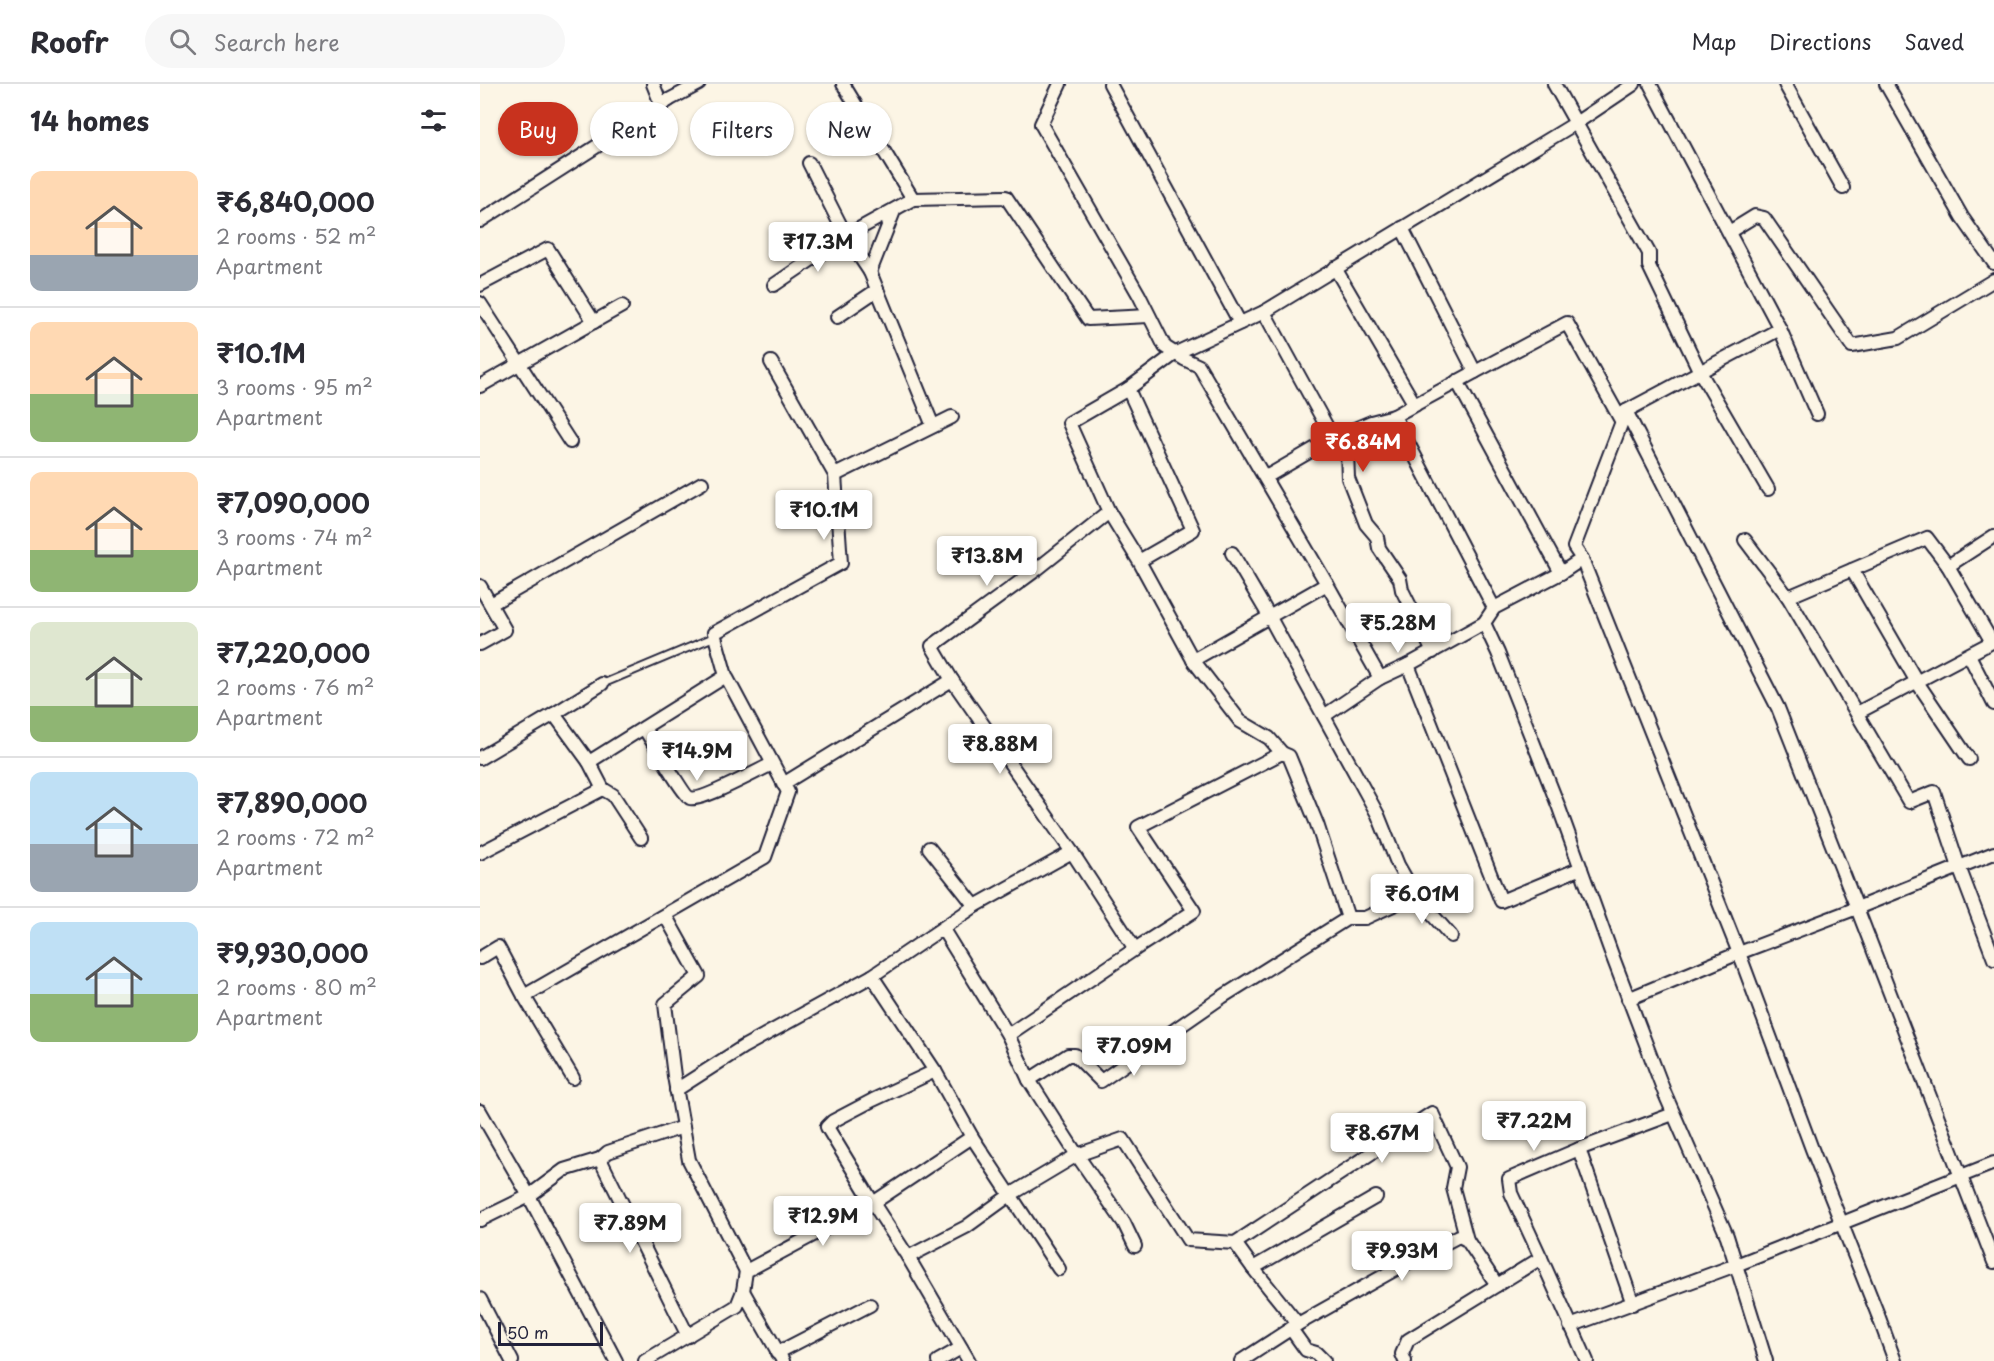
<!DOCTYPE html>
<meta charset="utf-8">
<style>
body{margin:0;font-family:"Playpen Sans",sans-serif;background:#f7f7f7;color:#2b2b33;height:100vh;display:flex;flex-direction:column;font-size:22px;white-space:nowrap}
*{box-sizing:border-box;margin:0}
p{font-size:20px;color:#7c7c81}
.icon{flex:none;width:33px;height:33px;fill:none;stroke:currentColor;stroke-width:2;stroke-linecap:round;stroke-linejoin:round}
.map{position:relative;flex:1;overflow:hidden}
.sheet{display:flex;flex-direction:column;background:#fff;width:480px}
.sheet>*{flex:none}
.top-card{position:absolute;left:18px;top:18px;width:570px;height:54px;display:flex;gap:12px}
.scale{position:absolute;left:18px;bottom:15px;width:105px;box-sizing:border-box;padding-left:6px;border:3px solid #22223b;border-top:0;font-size:16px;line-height:21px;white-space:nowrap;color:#22223b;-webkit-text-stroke:4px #fcf5e5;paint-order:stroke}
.price{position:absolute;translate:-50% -51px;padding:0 14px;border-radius:6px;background:#fff;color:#222;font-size:20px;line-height:39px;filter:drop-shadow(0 2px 3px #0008)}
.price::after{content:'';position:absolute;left:50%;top:36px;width:18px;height:14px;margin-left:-9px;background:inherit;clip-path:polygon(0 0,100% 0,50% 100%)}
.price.current{background:#c8321e;color:#fff}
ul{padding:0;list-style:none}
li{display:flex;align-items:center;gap:18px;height:150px;padding:0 30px}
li+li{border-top:2px solid #e1e1e2}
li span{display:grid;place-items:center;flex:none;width:168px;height:120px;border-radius:12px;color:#555}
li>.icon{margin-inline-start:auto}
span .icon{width:72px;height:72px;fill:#fffc;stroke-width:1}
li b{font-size:26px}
h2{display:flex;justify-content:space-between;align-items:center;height:72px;padding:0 30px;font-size:26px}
.tag{padding:0 21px;border-radius:27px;background:#fff;box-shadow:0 2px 4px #0004;font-size:21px;line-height:54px}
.tag.current{background:#c8321e;color:#fff}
header{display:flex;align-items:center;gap:36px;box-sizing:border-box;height:84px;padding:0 30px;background:#fff;border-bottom:2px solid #e1e1e2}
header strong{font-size:28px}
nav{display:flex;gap:33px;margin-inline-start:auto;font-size:21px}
.search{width:420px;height:54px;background:#f7f7f7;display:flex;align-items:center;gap:15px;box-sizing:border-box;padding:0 21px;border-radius:33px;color:#7c7c81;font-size:22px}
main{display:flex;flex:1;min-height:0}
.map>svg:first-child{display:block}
</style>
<header>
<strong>Roofr</strong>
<div class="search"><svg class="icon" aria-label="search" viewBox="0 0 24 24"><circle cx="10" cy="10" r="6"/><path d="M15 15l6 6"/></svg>Search here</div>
<nav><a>Map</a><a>Directions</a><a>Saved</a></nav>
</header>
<main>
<section class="sheet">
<h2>14 homes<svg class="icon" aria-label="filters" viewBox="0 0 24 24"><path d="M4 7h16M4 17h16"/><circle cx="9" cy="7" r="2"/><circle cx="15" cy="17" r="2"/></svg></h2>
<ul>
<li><span style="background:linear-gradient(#ffd9b3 70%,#9aa5b1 0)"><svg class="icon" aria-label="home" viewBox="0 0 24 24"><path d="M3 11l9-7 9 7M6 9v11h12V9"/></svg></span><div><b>₹6,840,000</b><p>2 rooms · 52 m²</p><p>Apartment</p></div></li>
<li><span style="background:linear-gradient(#ffd9b3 60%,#8fb573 0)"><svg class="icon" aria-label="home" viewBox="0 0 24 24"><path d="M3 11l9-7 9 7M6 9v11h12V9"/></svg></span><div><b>₹10.1M</b><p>3 rooms · 95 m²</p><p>Apartment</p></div></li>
<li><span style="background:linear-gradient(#ffd9b3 65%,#8fb573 0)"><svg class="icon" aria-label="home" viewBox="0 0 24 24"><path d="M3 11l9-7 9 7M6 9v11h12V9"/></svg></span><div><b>₹7,090,000</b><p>3 rooms · 74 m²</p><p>Apartment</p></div></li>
<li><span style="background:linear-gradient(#dfe7d0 70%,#8fb573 0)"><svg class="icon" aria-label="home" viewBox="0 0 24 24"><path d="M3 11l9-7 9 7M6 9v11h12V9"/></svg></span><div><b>₹7,220,000</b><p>2 rooms · 76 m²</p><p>Apartment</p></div></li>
<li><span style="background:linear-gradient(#bfe0f5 60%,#9aa5b1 0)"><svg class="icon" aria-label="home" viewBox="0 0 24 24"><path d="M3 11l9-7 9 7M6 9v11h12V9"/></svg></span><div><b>₹7,890,000</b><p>2 rooms · 72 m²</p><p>Apartment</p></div></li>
<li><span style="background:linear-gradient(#bfe0f5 60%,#8fb573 0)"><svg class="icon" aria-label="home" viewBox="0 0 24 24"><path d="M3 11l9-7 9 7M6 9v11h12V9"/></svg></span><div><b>₹9,930,000</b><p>2 rooms · 80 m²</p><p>Apartment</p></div></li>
</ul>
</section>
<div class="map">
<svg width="1514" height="1277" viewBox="0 0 1514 1277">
<rect width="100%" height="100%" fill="#fcf5e5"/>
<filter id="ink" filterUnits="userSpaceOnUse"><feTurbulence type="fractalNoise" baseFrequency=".0167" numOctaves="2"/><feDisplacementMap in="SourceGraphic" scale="12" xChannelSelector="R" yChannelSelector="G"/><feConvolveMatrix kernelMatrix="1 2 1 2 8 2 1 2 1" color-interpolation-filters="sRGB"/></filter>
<g filter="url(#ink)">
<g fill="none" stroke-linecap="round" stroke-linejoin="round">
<!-- service casing -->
<g stroke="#22223b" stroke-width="10">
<path id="service" d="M122,600L234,553"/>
</g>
<!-- minor casing -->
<g stroke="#22223b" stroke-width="16">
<g id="minor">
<path d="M173,0L181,20L219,0"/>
<path d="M363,0L433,115"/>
<path d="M580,0L561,40L659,211L685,263L704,275L719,282L847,500"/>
<path d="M630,0L760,239"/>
<path d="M1074,0L1169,169V182L1220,288L1288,405"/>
<path d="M1170,0L1300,245L1146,327L1094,463L1102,475L1259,869L1332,1065L1398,1231L1415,1277"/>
<path d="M1305,0L1363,104"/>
<path d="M1406,0L1482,133L1514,179"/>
<path d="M329,79L366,152L390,188L453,342"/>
<path d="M0,137L189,16"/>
<path d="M1249,148L1275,132L1284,134L1372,262L1418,254L1514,196"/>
<path d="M855,184L935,321"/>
<path d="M390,188L414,127"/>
<path d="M0,201L68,165L114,238"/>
<path d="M294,201L366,152L433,115L526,113L608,235L669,232"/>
<path d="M0,219L90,358"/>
<path d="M784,228L853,354L867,367L868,394L886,440L897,453L899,464L920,495L922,506L953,568"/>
<path d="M357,233L397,206"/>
<path d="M1300,245L1337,330"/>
<path d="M291,278L355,391"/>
<path d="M995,288L1087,239L1142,338"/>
<path d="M977,297L1081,489"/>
<path d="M0,302L142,222"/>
<path d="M648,305L696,269L784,228L1096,39L1154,0"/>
<path d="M1146,327L1298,624L1377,824L1514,769"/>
<path d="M914,332L1014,524"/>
<path d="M786,393L853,354L891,338L914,332L995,288L922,144"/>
<path d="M1514,452L1468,482L1512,558L1514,557"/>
<path d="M1265,456L1308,513"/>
<path d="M752,469L789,532L898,731L918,781L935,811L971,852"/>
<path d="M659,477L713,446L648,305L589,339L629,428L659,477L713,576"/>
<path d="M1468,482L1447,454L1308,513L1429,718L1454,708L1479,783L1514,875"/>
<path d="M1372,486L1437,598L1489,675"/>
<path d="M0,502L25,546L0,560"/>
<path d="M11,520L222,399"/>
<path d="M1004,539L1014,524L1081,489L1102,475"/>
<path d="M1489,571L1514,620"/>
<path d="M246,592L234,549L361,479L355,391L472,333"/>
<path d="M1377,629L1512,558"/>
<path d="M74,630L122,600"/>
<path d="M844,632L900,594"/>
<path d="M164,644C170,653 204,712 210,714C221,718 279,686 292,680"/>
<path d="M802,669L789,654L760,637L713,576L847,500L900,594L928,581"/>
<path d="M0,674L74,630L109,678L246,592L308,708L285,773L44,912L18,863L0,874"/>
<path d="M109,678L123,705L133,711L161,754"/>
<path d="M303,700L472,596"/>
<path d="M449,764L495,822"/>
<path d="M592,768L472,596L452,562L556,486L629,428"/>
<path d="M0,769L123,705"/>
<path d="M1101,784L1021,817L928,581L1004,539L1018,569L1078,721L1132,871L1185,1010L1247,1152L1286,1277"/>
<path d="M185,831L219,892L185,920L194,992L209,1076L266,1187"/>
<path d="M868,834H885L935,811"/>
<path d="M392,892L455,987L492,1053L579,1185"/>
<path d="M44,912L93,994"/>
<path d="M1148,915L1259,869L1377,824L1514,1178"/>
<path d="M528,951L549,996L597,1071L644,1139L655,1162"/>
<path d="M455,987L393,1016L353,1037L347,1043L393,1119L492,1053"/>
<path d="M549,996L588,971H595L621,997L742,913L868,834L837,740L809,672L802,669L658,743L714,827L655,865"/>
<path d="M196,1006L263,963L392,892L495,822L592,768L655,865L528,951L462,844"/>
<path d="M0,1027L49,1112L136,1277"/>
<path d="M1099,1065L1153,1220"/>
<path d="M120,1075L208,1252"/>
<path d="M0,1136L49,1112L84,1086L120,1075L128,1068L203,1043"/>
<path d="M755,1159L952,1029L977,1083L973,1104L987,1156"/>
<path d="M428,1173L486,1143L530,1111L597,1071L643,1055L708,1156L755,1159L773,1184"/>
<path d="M1061,1174L1031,1109L1029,1095L1099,1065L1193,1030"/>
<path d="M263,1207L303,1277"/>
<path d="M0,1215L32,1277"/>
<path d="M818,1240L923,1181L979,1152L987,1156L1017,1201"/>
<path d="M1090,1242L1256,1181L1514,1079"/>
<path d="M811,1245L826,1266L836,1269L844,1277"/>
<path d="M297,1269L390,1221"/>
<path d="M165,1277L257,1222L263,1207L266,1187L393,1119L428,1173L489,1277"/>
<path d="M458,1277L481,1264"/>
<path d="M761,1277L818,1240L773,1184L896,1113"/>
<path d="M925,1277L922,1270L928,1256L1061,1174L1107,1277"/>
</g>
</g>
<!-- service -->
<use href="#service" stroke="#fcf5e5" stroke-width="6"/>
<!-- minor -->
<use href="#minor" stroke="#fcf5e5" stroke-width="12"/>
</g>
</g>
</svg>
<div class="scale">50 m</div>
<b class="price" style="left:338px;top:189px">₹17.3M</b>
<b class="price current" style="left:883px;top:389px">₹6.84M</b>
<b class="price" style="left:344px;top:457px">₹10.1M</b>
<b class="price" style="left:507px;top:503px">₹13.8M</b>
<b class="price" style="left:918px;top:570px">₹5.28M</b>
<b class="price" style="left:520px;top:691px">₹8.88M</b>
<b class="price" style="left:217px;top:698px">₹14.9M</b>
<b class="price" style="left:942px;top:841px">₹6.01M</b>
<b class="price" style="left:654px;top:993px">₹7.09M</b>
<b class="price" style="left:1054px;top:1068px">₹7.22M</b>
<b class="price" style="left:902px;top:1080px">₹8.67M</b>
<b class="price" style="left:343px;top:1163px">₹12.9M</b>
<b class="price" style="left:150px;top:1170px">₹7.89M</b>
<b class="price" style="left:922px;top:1198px">₹9.93M</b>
<div class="top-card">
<a class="tag current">Buy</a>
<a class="tag">Rent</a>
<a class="tag">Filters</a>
<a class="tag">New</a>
</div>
</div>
</main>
